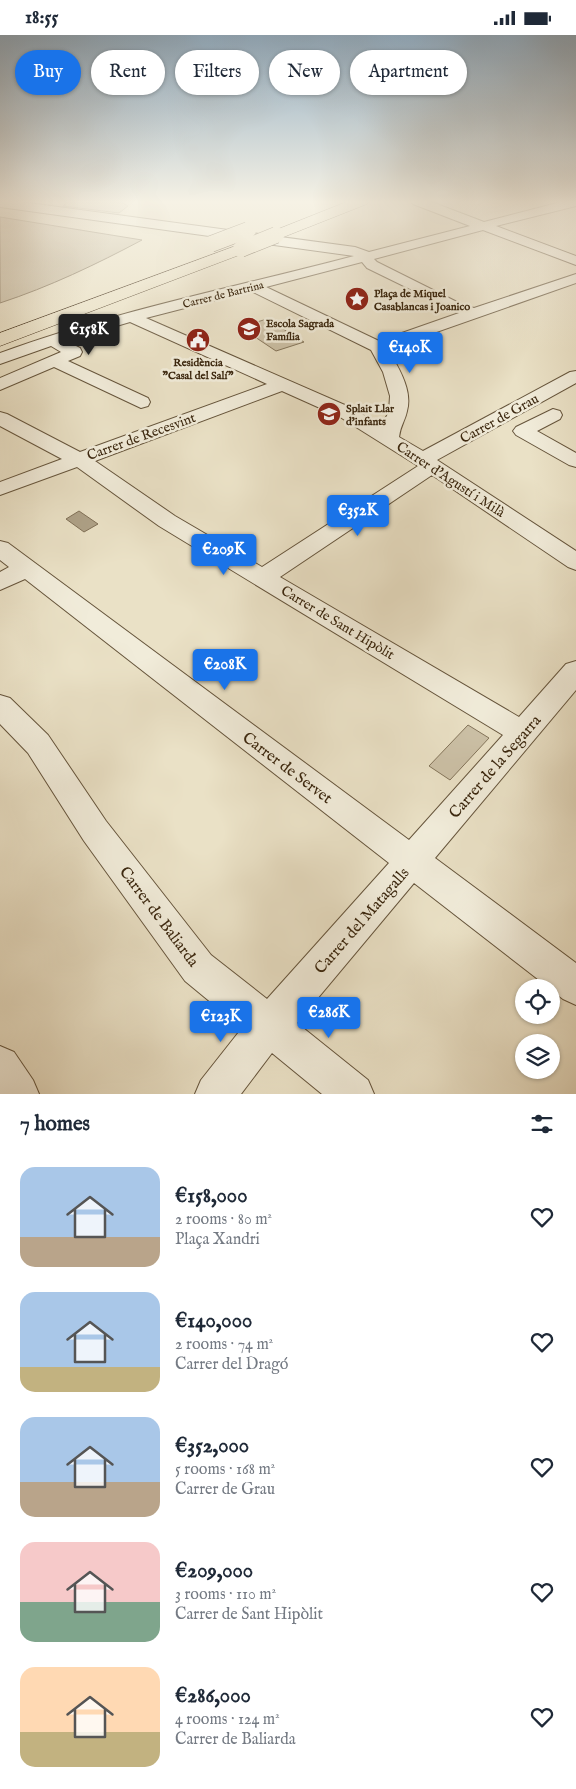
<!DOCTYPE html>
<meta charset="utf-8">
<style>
body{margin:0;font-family:"IM FELL English",serif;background:#f6f6f7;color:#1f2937;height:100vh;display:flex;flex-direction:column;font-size:19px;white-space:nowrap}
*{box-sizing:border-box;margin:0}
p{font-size:16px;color:#747a83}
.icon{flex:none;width:28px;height:28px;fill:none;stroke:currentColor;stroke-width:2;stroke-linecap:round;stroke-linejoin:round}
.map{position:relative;height:1059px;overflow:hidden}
.panel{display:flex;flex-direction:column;background:#fff;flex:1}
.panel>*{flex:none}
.guide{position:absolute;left:15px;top:15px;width:546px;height:45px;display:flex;gap:10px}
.fabs{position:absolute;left:515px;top:944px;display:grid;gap:10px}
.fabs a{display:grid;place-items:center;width:45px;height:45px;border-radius:50%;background:#fff;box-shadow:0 1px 4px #0004;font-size:25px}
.price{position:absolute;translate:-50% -42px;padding:0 11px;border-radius:5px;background:#1a73e8;color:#fff;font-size:16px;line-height:32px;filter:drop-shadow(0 1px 2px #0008)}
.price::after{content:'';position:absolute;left:50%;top:30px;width:15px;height:11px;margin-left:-8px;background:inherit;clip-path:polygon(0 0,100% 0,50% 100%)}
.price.current{background:#222;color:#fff}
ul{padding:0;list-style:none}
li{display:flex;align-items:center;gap:15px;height:125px;padding:0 20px}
li span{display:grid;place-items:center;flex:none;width:140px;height:100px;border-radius:15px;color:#555}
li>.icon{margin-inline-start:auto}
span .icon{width:60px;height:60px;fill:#fffc;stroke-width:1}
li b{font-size:21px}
h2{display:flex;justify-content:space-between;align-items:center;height:60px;padding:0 20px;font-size:21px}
.pill{padding:0 18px;border-radius:22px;background:#fff;box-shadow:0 1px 4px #0004;font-size:18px;line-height:45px}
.pill.current{background:#1a73e8;color:#fff}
.status{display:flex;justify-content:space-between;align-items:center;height:35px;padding:0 25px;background:#fff;direction:ltr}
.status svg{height:14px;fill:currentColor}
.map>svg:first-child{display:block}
</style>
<div class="status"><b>18:55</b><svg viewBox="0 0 49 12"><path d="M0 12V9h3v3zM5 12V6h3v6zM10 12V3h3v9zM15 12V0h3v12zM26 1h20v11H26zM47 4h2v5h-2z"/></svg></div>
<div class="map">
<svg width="576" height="1059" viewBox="0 0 576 1059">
<rect width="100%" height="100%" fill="#eae1c6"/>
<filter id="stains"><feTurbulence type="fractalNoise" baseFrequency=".004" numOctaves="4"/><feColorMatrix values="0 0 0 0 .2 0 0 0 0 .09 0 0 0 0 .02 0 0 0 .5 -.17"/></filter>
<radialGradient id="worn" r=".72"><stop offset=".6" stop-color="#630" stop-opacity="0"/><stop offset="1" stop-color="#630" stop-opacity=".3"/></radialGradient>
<!-- green -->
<g fill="#ccc1a7" stroke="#83745a">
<path d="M68,166H119L128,171L119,178L63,171Z"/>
<path d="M0,182L142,205C97,229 49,252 0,268Z"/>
<path d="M267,284L304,307L276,316L240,292Z"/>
<path d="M468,690L489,703L450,745L429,731Z"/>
</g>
<!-- water -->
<path fill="#aea187" stroke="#807057" d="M79,476L98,489L84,497L66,484Z"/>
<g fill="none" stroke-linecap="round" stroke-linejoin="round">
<!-- minor casing -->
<g stroke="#66553c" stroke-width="2">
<g id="minor">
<path d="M0,166H14L355,212L369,217L470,191L413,169L411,166H429L484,187L565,166H576V171L496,191L576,221V230L483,195L374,224L377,227L461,269L474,273L576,239V248L388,314C398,332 413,355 407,376C405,386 401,389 399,402L423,416L570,337L576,336V348L437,425L576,516V535L568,532L432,440L280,542L519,682L566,629L576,626V655L435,823L576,928V970L563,964L551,955V952H548L414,848L297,988L368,1045L374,1059H322L272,1018L241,1059H195L201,1045L242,993L185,946L84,806L28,718L0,689V660L10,663L48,700L106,786L211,920L267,964L389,828L25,544L0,555V537L9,532L0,525V506L8,508L409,805L503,700L159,491L77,432L0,460V447L62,424L0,391V377L7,379L80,417L267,349L130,287L66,306L80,313L82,317L80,321L68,326L148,363L150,367L148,371L141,373L54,332L0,355V343L61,317L51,311L0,329V318C115,276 236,252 354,221L0,172ZM362,227L367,233L459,278L379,306L266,252ZM251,256L371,315L383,337L390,361L389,377L381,391L354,374L146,283ZM282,356L340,382L418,431L262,532L175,481L95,426Z"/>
<path d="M553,374L560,376L562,380L560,384L537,396L576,418V432L569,430L516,400L513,396L516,392Z"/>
<path d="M0,1011L14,1017L33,1045L39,1059H0Z"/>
</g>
</g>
<!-- major casing -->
<g stroke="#3a260e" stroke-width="1">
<g id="major">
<path d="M349,166H369L367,169L281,203H271L268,200L271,197Z"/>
<path d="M241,209L247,211L249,214L247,217L0,311V298Z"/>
</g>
</g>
<!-- minor -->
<use href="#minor" fill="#f1ecda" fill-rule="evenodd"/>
<!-- major -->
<use href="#major" fill="#eae1c6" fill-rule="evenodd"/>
<!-- major-bridge casing -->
<g stroke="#3a260e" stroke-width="17" stroke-linecap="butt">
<g id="major-bridge">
<path d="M211,209L248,195"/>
<path d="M241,214L276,200"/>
</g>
</g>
<!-- major-bridge -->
<use href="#major-bridge" stroke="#eae1c6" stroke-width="16"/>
</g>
<!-- sky -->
<linearGradient id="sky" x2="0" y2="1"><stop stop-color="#91acc1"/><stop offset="0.53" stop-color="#f6f2e5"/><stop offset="1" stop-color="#f6f2e5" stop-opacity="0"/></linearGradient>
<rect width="576" height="315" fill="url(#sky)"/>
<!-- icons -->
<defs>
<g id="sight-disc" transform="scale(1.25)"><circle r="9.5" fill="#8f2418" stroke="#f1ecda"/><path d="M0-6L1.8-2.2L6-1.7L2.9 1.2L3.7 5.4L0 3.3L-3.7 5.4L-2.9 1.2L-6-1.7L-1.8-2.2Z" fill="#fff"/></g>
<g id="school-disc" transform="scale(1.25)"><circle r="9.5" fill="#8f2418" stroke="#f1ecda"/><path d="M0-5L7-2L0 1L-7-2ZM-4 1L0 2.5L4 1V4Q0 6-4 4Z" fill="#fff"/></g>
<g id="civic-disc" transform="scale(1.25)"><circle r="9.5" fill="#8f2418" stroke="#f1ecda"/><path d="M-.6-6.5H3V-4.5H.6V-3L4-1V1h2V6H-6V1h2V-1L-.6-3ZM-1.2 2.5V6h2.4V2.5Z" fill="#fff"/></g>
</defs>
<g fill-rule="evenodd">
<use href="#sight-disc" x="357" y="264"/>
<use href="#school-disc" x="249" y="294"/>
<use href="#civic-disc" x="198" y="305"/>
<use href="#school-disc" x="329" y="379"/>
</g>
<g text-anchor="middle" stroke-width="5" stroke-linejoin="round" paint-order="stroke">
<!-- far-poi labels -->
<g font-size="11" font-weight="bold" fill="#3a260e" stroke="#f1ecda" text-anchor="start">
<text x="374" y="262">Plaça de Miquel<tspan x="374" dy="13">Casablancas i Joanico</tspan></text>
<text x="266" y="292">Escola Sagrada<tspan x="266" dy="13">Família</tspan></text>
<text x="198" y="331" text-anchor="middle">Residència<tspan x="198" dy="13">"Casal del Salí"</tspan></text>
<text x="346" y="377">Splait Llar<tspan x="346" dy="13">d'infants</tspan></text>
</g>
<!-- far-street labels -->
<g font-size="11" fill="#3a260e" stroke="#f1ecda">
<text transform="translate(223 259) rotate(-14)" y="4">Carrer de Bartrina</text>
</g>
<!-- street labels -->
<g font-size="14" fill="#3a260e" stroke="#f1ecda">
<text transform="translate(499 383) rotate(-29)" y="5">Carrer de Grau</text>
<text transform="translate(141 401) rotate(-20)" y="5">Carrer de Recesvint</text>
<text transform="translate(451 444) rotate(33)" y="5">Carrer d'Agustí i Milà</text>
<text transform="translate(338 587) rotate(31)" y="5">Carrer de Sant Hipòlit</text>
</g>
<!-- near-street labels -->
<g font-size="16" fill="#3a260e" stroke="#f1ecda">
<text transform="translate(494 731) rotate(-49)" y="6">Carrer de la Segarra</text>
<text transform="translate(288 732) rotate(37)" y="6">Carrer de Servet</text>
<text transform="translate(160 881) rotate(53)" y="6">Carrer de Baliarda</text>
<text transform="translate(361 885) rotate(-49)" y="6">Carrer del Matagalls</text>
</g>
</g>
<rect width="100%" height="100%" filter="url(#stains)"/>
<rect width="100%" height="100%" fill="url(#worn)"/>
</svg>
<div class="fabs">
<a><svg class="icon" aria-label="locate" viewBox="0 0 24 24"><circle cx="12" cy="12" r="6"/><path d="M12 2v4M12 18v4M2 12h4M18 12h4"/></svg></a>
<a><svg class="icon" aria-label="layers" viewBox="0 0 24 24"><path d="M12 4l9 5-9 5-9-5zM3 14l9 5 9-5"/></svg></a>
</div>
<b class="price current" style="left:89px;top:321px">€158K</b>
<b class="price" style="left:410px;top:339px">€140K</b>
<b class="price" style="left:358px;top:502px">€352K</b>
<b class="price" style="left:224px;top:541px">€209K</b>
<b class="price" style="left:225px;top:656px">€208K</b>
<b class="price" style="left:329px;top:1004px">€286K</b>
<b class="price" style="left:221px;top:1008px">€123K</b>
<div class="guide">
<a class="pill current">Buy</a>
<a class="pill">Rent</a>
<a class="pill">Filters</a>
<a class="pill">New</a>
<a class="pill">Apartment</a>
</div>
</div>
<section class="panel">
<h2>7 homes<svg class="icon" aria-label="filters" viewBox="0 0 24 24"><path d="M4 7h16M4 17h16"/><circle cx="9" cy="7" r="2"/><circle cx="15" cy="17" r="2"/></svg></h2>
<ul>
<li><span style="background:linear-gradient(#a9c7e8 70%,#b9a48a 0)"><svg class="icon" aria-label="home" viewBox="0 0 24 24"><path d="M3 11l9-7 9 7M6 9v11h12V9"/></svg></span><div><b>€158,000</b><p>2 rooms · 80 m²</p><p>Plaça Xandri</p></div><svg class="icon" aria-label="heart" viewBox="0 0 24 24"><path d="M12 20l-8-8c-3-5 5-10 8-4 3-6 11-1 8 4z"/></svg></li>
<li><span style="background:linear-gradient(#a9c7e8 75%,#c2b280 0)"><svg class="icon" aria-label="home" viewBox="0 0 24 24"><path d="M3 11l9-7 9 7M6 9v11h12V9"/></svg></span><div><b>€140,000</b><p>2 rooms · 74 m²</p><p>Carrer del Dragó</p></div><svg class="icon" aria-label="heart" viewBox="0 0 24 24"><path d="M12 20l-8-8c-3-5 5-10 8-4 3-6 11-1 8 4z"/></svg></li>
<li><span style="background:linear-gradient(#a9c7e8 65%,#b9a48a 0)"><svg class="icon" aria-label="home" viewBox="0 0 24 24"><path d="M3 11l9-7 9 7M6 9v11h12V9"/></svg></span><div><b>€352,000</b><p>5 rooms · 168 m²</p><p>Carrer de Grau</p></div><svg class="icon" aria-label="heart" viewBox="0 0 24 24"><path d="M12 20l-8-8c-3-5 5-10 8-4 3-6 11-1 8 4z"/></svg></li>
<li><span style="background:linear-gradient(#f6c9c9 60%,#7fa58c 0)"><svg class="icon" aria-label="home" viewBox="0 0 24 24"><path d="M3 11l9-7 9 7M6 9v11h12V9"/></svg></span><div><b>€209,000</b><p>3 rooms · 110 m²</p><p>Carrer de Sant Hipòlit</p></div><svg class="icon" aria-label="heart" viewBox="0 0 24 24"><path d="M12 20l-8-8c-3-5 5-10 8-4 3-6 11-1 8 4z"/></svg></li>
<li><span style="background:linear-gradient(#ffd9b3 65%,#c2b280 0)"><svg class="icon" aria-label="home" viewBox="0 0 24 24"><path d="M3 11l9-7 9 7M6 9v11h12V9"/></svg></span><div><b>€286,000</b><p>4 rooms · 124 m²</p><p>Carrer de Baliarda</p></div><svg class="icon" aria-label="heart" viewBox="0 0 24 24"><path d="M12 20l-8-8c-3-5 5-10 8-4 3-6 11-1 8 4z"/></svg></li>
</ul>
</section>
